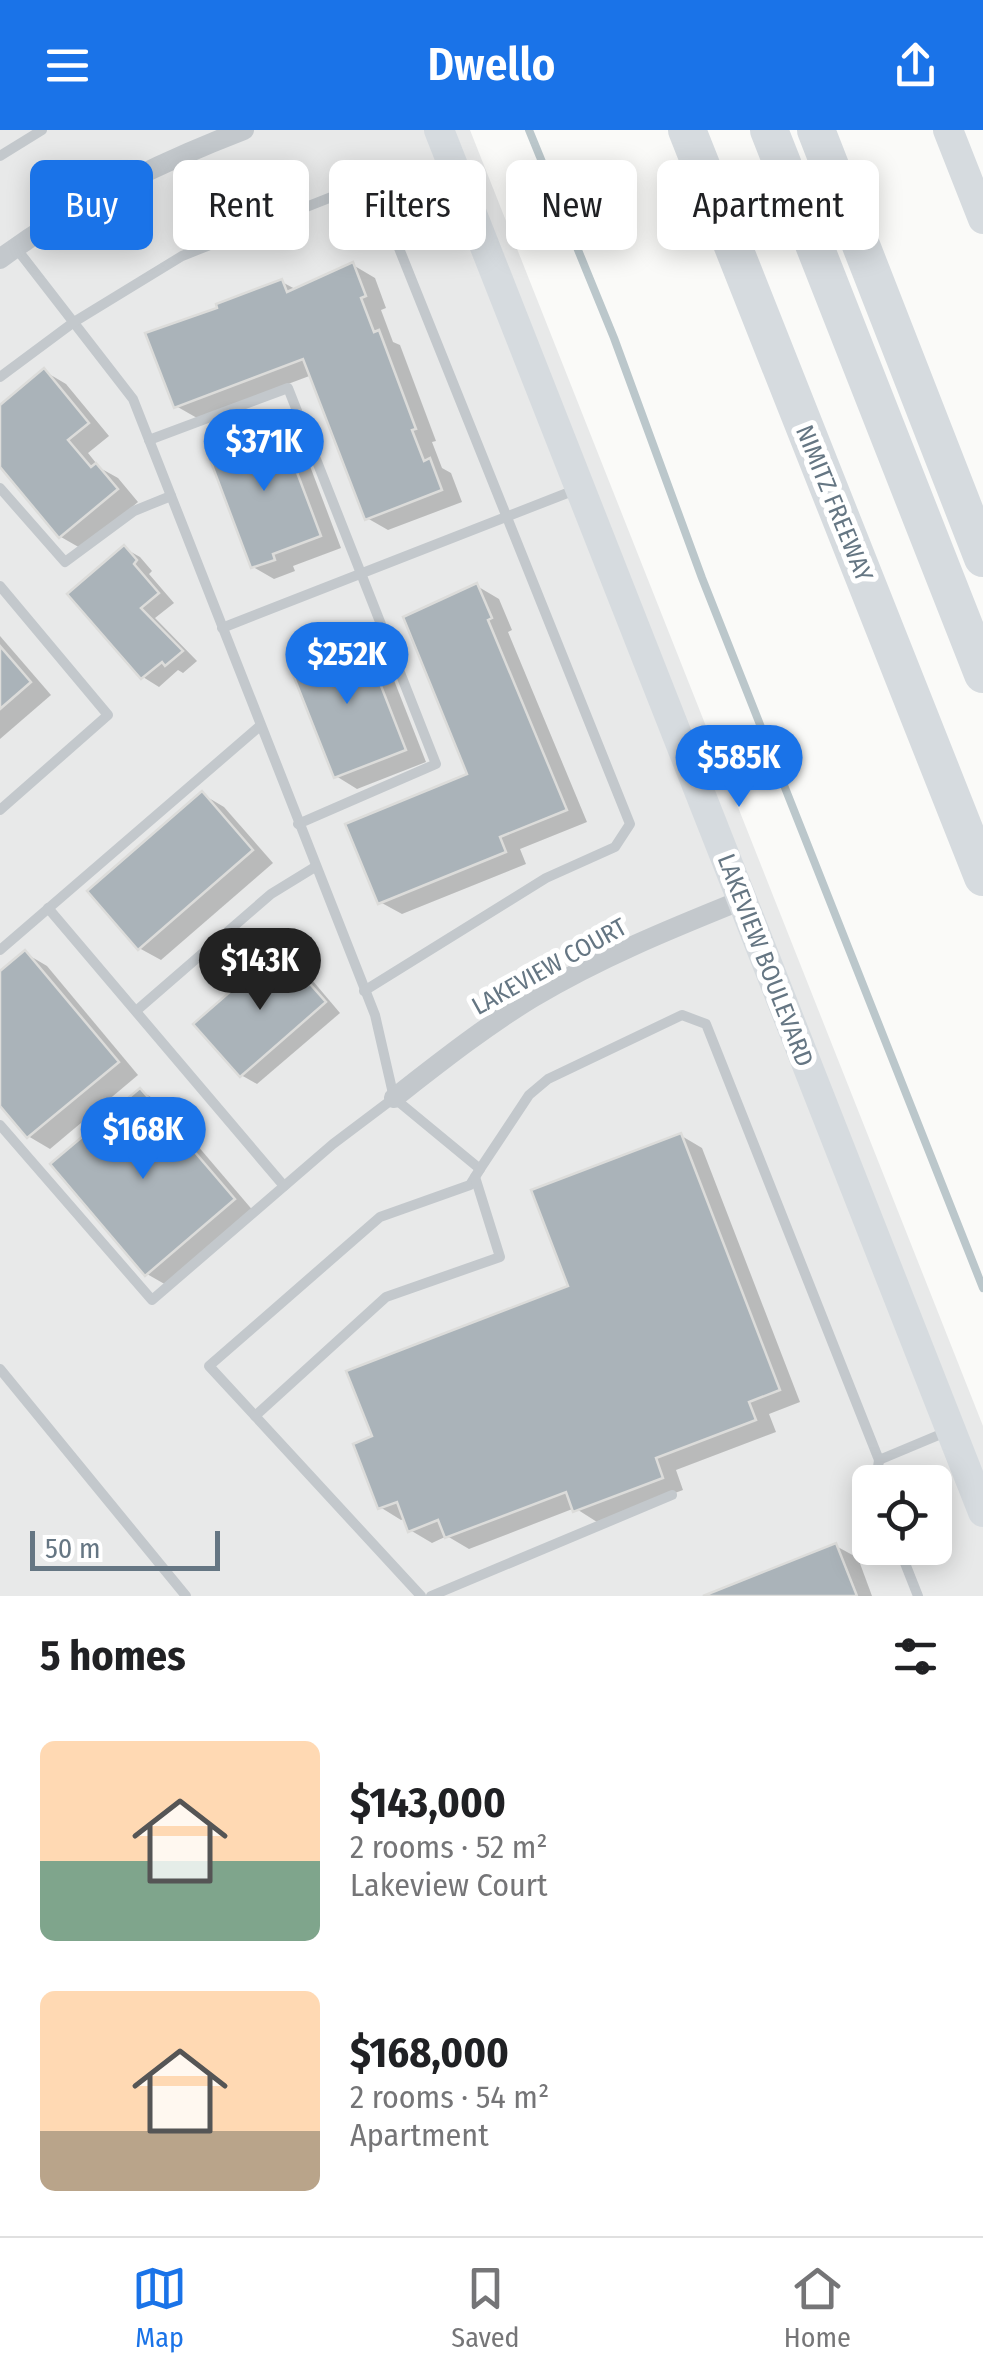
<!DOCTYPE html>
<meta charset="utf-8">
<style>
body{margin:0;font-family:"Fira Sans Condensed",sans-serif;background:#f6f6f6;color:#202124;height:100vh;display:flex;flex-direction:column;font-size:38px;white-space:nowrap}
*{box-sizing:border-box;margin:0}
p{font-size:32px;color:#757577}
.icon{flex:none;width:55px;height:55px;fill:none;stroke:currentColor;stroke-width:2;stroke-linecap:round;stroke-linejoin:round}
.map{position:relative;height:1466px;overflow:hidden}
.side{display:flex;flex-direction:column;background:#fff;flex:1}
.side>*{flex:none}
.hud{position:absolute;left:30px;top:30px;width:925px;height:90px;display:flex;gap:20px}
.buttons{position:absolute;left:852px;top:1335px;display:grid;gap:20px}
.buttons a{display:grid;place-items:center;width:100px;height:100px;border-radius:15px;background:#fff;box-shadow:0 5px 25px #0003;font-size:50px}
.scale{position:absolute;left:30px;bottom:25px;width:190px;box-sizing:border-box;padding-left:10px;border:5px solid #657683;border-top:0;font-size:28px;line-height:35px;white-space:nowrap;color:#657683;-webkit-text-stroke:8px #fff;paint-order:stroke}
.price{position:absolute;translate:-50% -85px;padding:0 22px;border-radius:35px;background:#1a73e8;color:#fff;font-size:32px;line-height:65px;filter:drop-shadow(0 2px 5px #0008)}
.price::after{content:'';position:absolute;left:50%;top:60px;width:30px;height:22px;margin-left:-15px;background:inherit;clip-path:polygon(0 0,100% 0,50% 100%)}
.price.active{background:#222;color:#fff}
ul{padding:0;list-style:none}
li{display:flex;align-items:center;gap:30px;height:250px;padding:0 40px}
li span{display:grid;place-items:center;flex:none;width:280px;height:200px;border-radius:15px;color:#555}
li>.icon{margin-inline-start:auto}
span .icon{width:120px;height:120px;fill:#fffc;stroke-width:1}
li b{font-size:42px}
h2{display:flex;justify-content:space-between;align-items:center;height:120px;padding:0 40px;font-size:42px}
.tag{padding:0 35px;border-radius:15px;background:#fff;box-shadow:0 5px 25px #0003;font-size:35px;line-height:90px}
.tag.active{background:#1a73e8;color:#fff}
header{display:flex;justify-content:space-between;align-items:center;height:130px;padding:0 40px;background:#1a73e8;color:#fff;font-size:45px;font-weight:600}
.dock{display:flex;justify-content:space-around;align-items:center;height:140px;border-top:2px solid #e0e0e0;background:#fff;font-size:28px;color:#757577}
.dock a{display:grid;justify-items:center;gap:5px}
.dock .active{color:#1a73e8}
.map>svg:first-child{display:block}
</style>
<header><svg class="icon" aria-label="menu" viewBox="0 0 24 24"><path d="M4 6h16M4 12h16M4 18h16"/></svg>Dwello<svg class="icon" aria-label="share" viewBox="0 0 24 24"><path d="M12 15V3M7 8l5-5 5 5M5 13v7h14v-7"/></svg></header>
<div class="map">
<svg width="983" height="1466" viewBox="0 0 983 1466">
<rect width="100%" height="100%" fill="#fafaf8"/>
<!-- built -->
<path fill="#e8e9e9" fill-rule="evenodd" d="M0,0H470L983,1296V1466H0ZM870,1352H935V1418H870Z"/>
<!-- shadow -->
<g fill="#0003">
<path d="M353,135L375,148L386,178L381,180L393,212L400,215L436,311L432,312L442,338L451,343L462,372L388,400L367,388L312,245L197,288L176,276L221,180L282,152L297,160Z"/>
<path d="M44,241L66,254L109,306L88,323L100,338L118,348L138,372L82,419L61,407L0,334V278Z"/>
<path d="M278,294L299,307L341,418L293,436L295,441L274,449L253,437Z"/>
<path d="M124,418L140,427L152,441L149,444L174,473L155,488L197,531L183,543L178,540L159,557L143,547L71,464Z"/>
<path d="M477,456L499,469L512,500L508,502L587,692L520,719L526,734L402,784L380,772L470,646Z"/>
<path d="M0,506L51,565L0,609Z"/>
<path d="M362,510L383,522L426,632L357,659L336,646Z"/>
<path d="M202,664L224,677L273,733L161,830L139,818Z"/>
<path d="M279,822L296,831L340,883L257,954L241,945Z"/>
<path d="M25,823L47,836L138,945L50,1019L28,1006L0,972V844Z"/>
<path d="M141,961L162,974L255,1083L168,1156L147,1144Z"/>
<path d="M680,1005L702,1018L800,1272L769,1284L776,1302L676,1340L683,1360L597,1392L575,1378L469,1419L447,1406L432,1413L410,1400L406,1388L401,1390L380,1377L375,1308L571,1158Z"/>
<path d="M836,1416L858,1428L872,1466H710Z"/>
</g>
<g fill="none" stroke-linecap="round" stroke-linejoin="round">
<!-- stream -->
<path stroke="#bbc7cb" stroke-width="8" d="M529,0L614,208L702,448L983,1158"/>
</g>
<!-- building -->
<g fill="#aab3b9" stroke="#dcdcda" stroke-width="2.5">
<path d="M353,132L366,166L361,168L374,202L379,200L416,299L412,300L424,331L430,328L442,360L365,390L303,229L174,278L145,203L217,178L216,174L282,149L287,162Z"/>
<path d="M44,238L89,293L68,310L91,337L96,333L118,359L59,408L0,337V275Z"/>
<path d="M278,292L321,406L273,424L275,430L251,438L206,319Z"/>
<path d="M124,415L137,430L134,434L159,463L141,478L183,521L165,536L162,532L141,549L67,464Z"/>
<path d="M477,453L492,488L488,490L567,680L500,707L506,722L378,774L345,694L467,644L403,487Z"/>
<path d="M362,507L406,620L334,648L288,532Z"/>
<path d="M0,516L31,552L0,579Z"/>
<path d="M202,661L253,720L138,820L87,761Z"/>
<path d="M279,819L326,872L240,947L193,894Z"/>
<path d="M25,820L119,932L27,1008L0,976V841Z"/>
<path d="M140,958L235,1069L145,1146L50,1034Z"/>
<path d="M681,1003L780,1260L749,1272L756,1290L656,1328L663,1348L573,1382L566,1362L445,1408L438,1390L408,1402L397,1372L378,1379L353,1314L372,1306L346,1241L568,1156L531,1060Z"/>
<path d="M836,1413L857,1466H703Z"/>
</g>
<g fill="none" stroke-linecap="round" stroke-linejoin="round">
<!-- lane -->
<g stroke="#c3c8cc" stroke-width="10">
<path d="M0,26L42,0"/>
<path d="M16,118L133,269L375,885L394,968L480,1039L470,1055L380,1087L209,1236L421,1466"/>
<path d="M0,247L74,192L182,126L372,51L630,694L615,717L546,748L364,861"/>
<path d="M149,310L288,258L436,634L298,694"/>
<path d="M0,358L65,432L134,381L171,366"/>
<path d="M0,456L108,585L0,680"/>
<path d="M222,498L575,360"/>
<path d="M48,778L284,1056"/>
<path d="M0,820L260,596"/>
<path d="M136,881L271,764L315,737"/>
<path d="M0,995L152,1170L333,1014L394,968"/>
<path d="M480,1039L529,965L548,949L682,885L706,894L879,1330L946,1302"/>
<path d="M0,1239L186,1466"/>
<path d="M255,1286L386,1167L500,1127L475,1047"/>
<path d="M876,1352L879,1330"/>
<path d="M899,1418L918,1466"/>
<path d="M431,1466L672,1365"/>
</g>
<!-- street -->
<g stroke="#c3c8cc" stroke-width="20">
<path d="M0,129C74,74 158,33 244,0"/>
<path d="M394,968C439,933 483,898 532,868C599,828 670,799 742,770"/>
</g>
<!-- secondary -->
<g stroke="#d6dbdf" stroke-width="30">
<path d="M439,0L983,1382"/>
<path d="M948,0L983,89"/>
</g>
<!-- highway -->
<g stroke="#d6dbdf" stroke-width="38">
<path d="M687,0L983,747"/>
<path d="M769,0L983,544"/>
<path d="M816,0L983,428"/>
</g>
</g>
<g text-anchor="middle" stroke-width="10" stroke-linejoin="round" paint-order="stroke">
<!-- street labels -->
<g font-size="25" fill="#657683" stroke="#fff">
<text transform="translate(835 373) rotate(68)" y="9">NIMITZ FREEWAY</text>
<text transform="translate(766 830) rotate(69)" y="9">LAKEVIEW BOULEVARD</text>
<text transform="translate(549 836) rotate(-29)" y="9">LAKEVIEW COURT</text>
</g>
</g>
</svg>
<div class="buttons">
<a><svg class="icon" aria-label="locate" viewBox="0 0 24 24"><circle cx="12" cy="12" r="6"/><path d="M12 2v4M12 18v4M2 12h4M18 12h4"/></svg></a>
</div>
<div class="scale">50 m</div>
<b class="price" style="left:264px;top:364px">$371K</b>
<b class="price" style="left:347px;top:577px">$252K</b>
<b class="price" style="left:739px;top:680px">$585K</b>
<b class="price active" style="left:260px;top:883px">$143K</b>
<b class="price" style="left:143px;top:1052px">$168K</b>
<div class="hud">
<a class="tag active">Buy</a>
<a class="tag">Rent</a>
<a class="tag">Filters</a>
<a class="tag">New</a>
<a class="tag">Apartment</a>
</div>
</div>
<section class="side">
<h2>5 homes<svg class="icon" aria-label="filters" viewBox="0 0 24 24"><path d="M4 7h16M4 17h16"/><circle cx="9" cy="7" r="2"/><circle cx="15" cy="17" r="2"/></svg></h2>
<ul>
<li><span style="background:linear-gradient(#ffd9b3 60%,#7fa58c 0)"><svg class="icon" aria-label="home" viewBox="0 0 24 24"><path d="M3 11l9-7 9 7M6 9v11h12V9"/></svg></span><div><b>$143,000</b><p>2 rooms · 52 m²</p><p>Lakeview Court</p></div></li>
<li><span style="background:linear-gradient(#ffd9b3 70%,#b9a48a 0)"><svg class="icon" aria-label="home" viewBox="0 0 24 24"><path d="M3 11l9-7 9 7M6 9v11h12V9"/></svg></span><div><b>$168,000</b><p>2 rooms · 54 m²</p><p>Apartment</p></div></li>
</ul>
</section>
<nav class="dock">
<a class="active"><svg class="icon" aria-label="map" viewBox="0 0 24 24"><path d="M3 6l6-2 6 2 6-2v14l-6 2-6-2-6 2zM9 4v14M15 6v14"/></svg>Map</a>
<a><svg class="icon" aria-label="saved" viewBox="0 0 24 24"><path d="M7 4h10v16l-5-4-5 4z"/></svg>Saved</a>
<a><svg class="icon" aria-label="home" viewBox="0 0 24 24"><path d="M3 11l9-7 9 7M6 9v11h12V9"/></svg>Home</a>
</nav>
